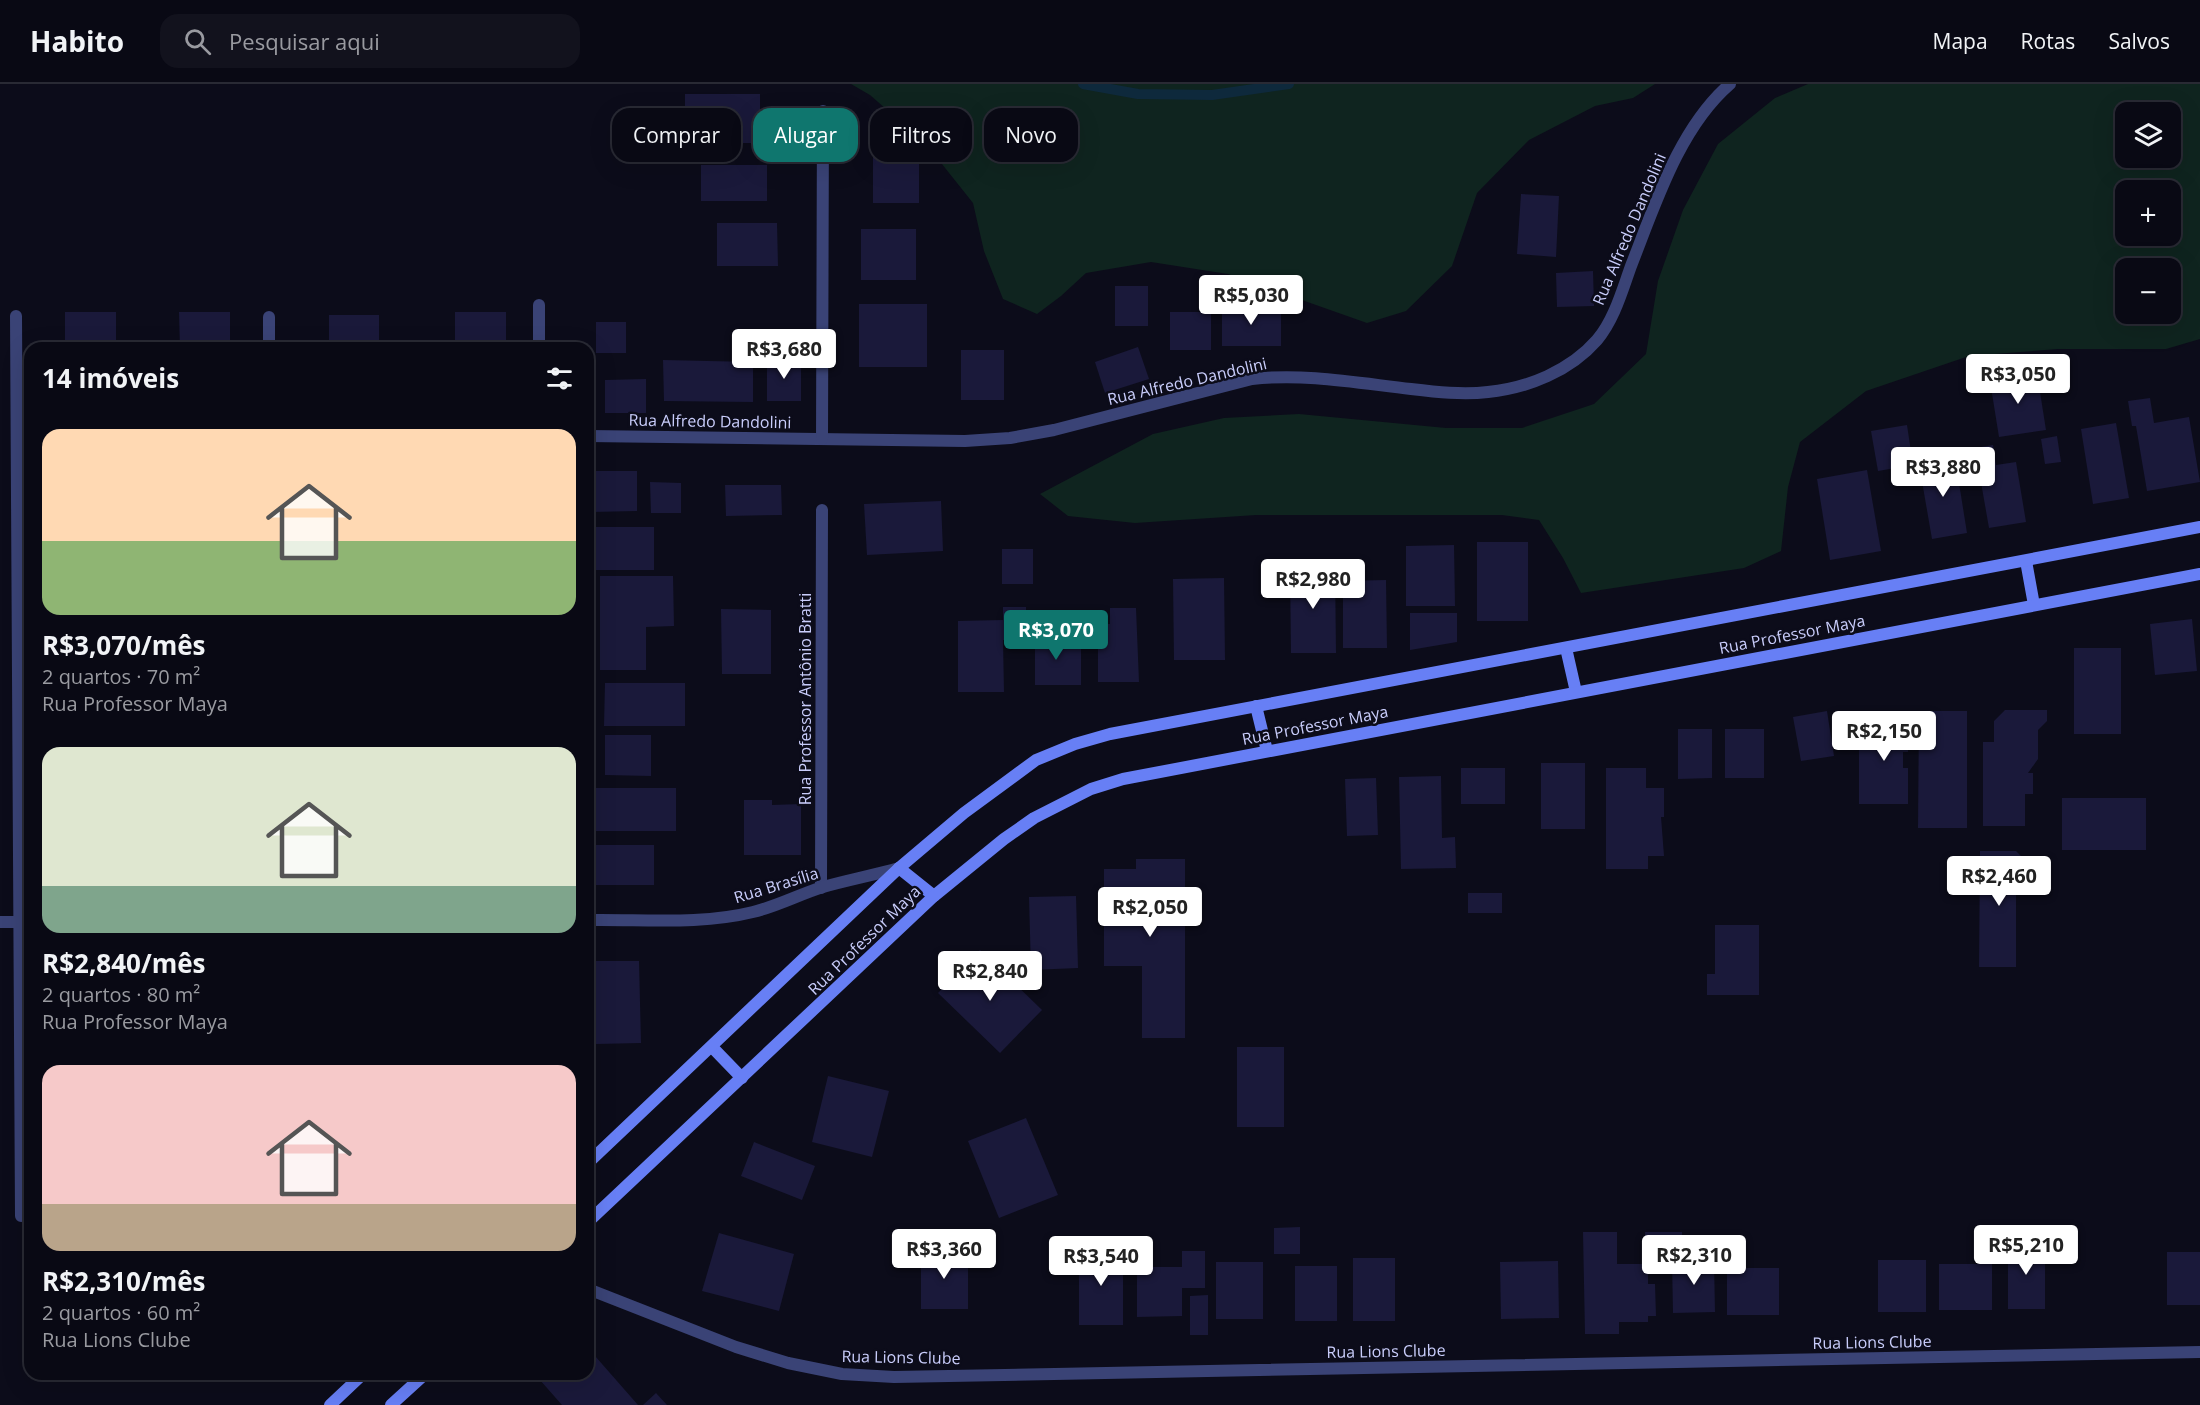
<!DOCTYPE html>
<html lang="pt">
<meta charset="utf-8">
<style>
body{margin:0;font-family:"Open Sans",sans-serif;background:#12121d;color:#f1f3f6;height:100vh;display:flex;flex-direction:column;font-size:22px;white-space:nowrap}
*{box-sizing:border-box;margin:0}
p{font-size:20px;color:#999aa0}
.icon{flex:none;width:33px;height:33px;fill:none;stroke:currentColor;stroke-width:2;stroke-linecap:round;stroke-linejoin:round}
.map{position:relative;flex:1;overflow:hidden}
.details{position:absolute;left:24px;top:258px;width:570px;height:1038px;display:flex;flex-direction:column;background:#090914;border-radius:18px;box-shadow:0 6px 24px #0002,0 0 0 2px #292a34}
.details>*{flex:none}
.top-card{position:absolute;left:612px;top:24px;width:570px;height:54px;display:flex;gap:12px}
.fabs{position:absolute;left:2115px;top:18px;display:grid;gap:12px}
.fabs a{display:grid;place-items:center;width:66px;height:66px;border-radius:12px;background:#090914;box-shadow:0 6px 24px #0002,0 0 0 2px #292a34;font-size:30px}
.price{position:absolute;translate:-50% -51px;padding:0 14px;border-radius:6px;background:#fff;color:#222;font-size:20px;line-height:39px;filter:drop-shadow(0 2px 3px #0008)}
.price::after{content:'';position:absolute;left:50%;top:36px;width:18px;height:14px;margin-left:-9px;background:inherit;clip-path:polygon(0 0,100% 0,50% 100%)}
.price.active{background:#0f766e;color:#fff}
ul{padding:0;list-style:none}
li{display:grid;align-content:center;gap:12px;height:318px;padding:0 18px}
li span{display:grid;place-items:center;height:186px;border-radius:18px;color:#555}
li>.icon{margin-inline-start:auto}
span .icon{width:108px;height:108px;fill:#fffc;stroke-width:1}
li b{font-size:26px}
h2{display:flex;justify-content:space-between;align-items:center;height:72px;padding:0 18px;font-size:26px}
.pill{padding:0 21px;border-radius:18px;background:#090914;box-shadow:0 6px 24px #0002,0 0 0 2px #292a34;font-size:21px;line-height:54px}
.pill.active{background:#0f766e;color:#fff}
header{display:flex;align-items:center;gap:36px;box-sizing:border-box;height:84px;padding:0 30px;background:#090914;border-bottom:2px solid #292a34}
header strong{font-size:28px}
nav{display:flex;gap:33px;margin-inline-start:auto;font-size:21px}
.search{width:420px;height:54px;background:#12121d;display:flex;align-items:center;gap:15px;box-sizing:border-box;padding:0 21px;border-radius:18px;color:#999aa0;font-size:22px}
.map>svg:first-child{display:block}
</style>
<header>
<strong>Habito</strong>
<div class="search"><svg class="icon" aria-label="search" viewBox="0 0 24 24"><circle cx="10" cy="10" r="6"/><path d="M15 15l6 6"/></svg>Pesquisar aqui</div>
<nav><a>Mapa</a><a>Rotas</a><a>Salvos</a></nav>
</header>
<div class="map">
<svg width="2200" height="1321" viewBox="0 0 2200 1321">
<rect width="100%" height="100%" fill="#0c0c1a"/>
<!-- green -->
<g fill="#0f241f" fill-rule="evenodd">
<path d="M851,0H1655L1633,14L1595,22L1529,56L1477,109L1452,182L1406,227L1367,239L1228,190L1151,178L1086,189L1061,212L1037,230L1003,215L984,167L973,119L926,60L870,11Z"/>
<path d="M1808,0H2200V255L2166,265H2058L1969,272L1866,307L1800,358L1788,403L1781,467L1744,484L1581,509L1563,474L1539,436L1502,431H1256L1135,439L1068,432L1040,410L1153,350L1224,334L1299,330L1446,344H1522L1594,320L1646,270L1658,197L1683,126L1718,60L1775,14ZM2126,28H2170V74H2126ZM2126,106H2170V152H2126ZM2126,184H2170V230H2126Z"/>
</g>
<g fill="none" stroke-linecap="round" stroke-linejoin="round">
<!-- stream -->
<path stroke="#0e293c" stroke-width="10" d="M1083,0L1138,10L1212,11L1289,0"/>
</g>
<!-- building -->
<g fill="#1a193a">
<rect x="685" y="10" width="75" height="49"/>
<rect x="873" y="73" width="46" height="46"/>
<rect x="701" y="81" width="66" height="36"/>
<path d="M1521,110L1559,112L1556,173L1517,170Z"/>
<path d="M717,139H777L778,182H717Z"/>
<rect x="861" y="145" width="55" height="51"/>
<path d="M1593,187L1594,222L1557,223L1556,189Z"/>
<rect x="1115" y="202" width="33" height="40"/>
<rect x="859" y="220" width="68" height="63"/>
<rect x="1222" y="223" width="59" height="39"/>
<rect x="65" y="228" width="51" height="36"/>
<path d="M179,228H230V264H180Z"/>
<rect x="455" y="228" width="51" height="36"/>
<rect x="1170" y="228" width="41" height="38"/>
<rect x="329" y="231" width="50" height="33"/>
<rect x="596" y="238" width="30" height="31"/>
<path d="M1138,263L1149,295L1105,309L1095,278Z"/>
<rect x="961" y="266" width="43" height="50"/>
<path d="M663,276L753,278V318L664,317Z"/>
<rect x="767" y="276" width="34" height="41"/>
<path d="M2037,289L2046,346L1999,353L1990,297Z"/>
<path d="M646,295V329H605V296Z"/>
<path d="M2150,314L2154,339L2189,333L2200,398L2147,407L2136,342H2132L2128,317Z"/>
<path d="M2116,339L2129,414L2093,420L2081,345Z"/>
<path d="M1907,341L1913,381L1878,387L1871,347Z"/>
<path d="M2057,352L2061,378L2045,380L2041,355Z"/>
<path d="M1993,361L1996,381L2016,378L2026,438L1989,444L1975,364Z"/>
<path d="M1955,374L1967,449L1932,455L1919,380Z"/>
<path d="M1867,386L1881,467L1830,476L1817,395Z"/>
<path d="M591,387H637V427L591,428Z"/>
<path d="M650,398L681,399V429H651Z"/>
<path d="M725,401H781L782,431L726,432Z"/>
<path d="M941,417L943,467L867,471L864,420Z"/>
<rect x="590" y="443" width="64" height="43"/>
<rect x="1477" y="458" width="51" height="79"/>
<path d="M1454,461L1455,522H1406V462Z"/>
<rect x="1002" y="465" width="31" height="35"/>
<path d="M1290,483H1335L1336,569H1291Z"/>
<path d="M600,492H673L674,542L646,543V586H600Z"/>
<path d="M1224,494L1225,576H1174L1173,495Z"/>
<path d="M1386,496L1387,564H1343V497Z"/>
<path d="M1003,523H1026V556H1003L1004,608H958V537L1003,536Z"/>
<path d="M1110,524H1136L1139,598H1098V540H1110Z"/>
<path d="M721,525L771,526V590H722Z"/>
<path d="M1410,529H1457V558L1410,566Z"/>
<path d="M2192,535L2197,587L2155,591L2150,540Z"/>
<path d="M1035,548H1061V563H1081V601H1035Z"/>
<rect x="2074" y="564" width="47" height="86"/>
<path d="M605,599H685V642H604Z"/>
<path d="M2005,626H2047V637L2038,646V675L2028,689H2033V710H2025V742H1983V658H1994V637Z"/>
<path d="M1827,627L1834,672L1801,677L1793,633Z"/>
<path d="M1919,627H1967V744H1918Z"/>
<path d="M1882,631H1908V668H1903V684H1908V720H1859V642H1882Z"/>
<path d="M1678,645H1712V694L1678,695Z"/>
<rect x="1725" y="645" width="39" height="49"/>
<path d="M605,651H651V692L605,691Z"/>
<rect x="1541" y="679" width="44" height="66"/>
<rect x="1461" y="684" width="44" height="36"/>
<path d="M1606,684H1646V704H1664V733H1661L1664,772H1648V785H1606Z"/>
<path d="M1441,692L1442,754L1455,753L1456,784L1401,785L1399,693Z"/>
<path d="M1376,694L1378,751L1347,752L1345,695Z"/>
<rect x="595" y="704" width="81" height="43"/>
<rect x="2062" y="714" width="84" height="52"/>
<path d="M744,716H772V721L801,720V771H744Z"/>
<rect x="596" y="761" width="58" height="40"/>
<path d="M1980,767H2016L2027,778V794L2016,805V883H1979Z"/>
<path d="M1136,775H1185V954H1142V882H1104V785H1136Z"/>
<rect x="1468" y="809" width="34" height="20"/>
<path d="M1076,812L1078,884L1031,886L1029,813Z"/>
<path d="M1715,841H1759V911H1707V890H1715Z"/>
<path d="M980,866L1042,926L1000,969L938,909Z"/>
<path d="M594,877H639L641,959L596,960Z"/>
<rect x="1237" y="963" width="47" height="80"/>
<path d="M828,992L889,1007L872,1073L812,1058Z"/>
<path d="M1026,1034L1058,1111L999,1134L968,1057Z"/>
<path d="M754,1058L815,1082L802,1116L741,1092Z"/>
<path d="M1300,1143V1170H1274V1144Z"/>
<path d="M1583,1148H1617V1180H1648V1200H1655L1656,1232H1648V1238H1619V1250H1585Z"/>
<path d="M1645,1148H1682V1168L1646,1169Z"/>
<path d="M719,1149L794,1170L779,1227L702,1207Z"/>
<rect x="2008" y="1159" width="37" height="66"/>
<rect x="1079" y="1165" width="44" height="76"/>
<rect x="921" y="1167" width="47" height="58"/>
<path d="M1182,1167H1205V1204H1182V1232L1137,1233V1183H1182Z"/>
<rect x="2167" y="1168" width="33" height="53"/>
<rect x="1353" y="1174" width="42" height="63"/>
<path d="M1714,1176L1715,1228L1673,1229L1672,1177Z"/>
<rect x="1878" y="1176" width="48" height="52"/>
<path d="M1558,1177L1559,1234L1501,1235L1500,1178Z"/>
<rect x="1216" y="1178" width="47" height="57"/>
<rect x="1939" y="1180" width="53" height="46"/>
<rect x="1295" y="1182" width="42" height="55"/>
<rect x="1727" y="1184" width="52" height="47"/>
<path d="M1208,1211V1251H1190V1212Z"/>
<path d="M588,1264L638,1321H562L540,1296L547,1290H588Z"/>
<path d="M656,1309L667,1321H643Z"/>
</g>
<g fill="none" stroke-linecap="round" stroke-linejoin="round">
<!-- minor -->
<g stroke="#3a4376" stroke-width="12">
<path d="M16,232L21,1132"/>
<path d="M269,233V264"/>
<path d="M539,264V221"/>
<path d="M588,352L965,357L1010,354L1054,346L1252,295C1305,289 1358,299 1411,305C1436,308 1463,311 1488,308C1528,304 1570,287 1597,256C1614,236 1622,207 1631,182C1655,121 1679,44 1730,0"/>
<path d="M822,355L823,27"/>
<path d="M821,804L822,426"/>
<path d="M588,836C642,835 701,841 753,828C778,822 800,810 823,803C848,796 874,791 899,784"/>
<path d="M0,838H30"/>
<path d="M588,1205L736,1263L788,1279L842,1290L894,1293L2200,1268"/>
</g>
<!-- secondary -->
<g stroke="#677ff5" stroke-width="12">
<path d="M2026,477L2034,521"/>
<path d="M1566,564L1576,608"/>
<path d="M1256,622L1267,667"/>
<path d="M899,784L934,812"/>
<path d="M712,963L742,994"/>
<path d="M588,1079L899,784L964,729L1036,676L1075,660L1110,650L2200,443"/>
<path d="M588,1138L934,812L1004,755L1034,734L1091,705L1123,695L2200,490"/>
<path d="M330,1321L363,1290"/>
<path d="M391,1321L425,1290"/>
</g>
</g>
<g text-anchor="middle" stroke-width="5" stroke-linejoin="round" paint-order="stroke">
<!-- street labels -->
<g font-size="16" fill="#c9cdfb" stroke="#0c0c1a">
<text transform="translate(1629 145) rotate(-67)" y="6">Rua Alfredo Dandolini</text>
<text transform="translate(1187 297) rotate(-13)" y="6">Rua Alfredo Dandolini</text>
<text transform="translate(710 337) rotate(1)" y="6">Rua Alfredo Dandolini</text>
<text transform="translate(1792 550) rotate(-11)" y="6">Rua Professor Maya</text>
<text transform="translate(805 615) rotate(-90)" y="6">Rua Professor Antônio Bratti</text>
<text transform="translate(1315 641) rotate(-11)" y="6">Rua Professor Maya</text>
<text transform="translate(776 801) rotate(-17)" y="6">Rua Brasília</text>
<text transform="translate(864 856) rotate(-44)" y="6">Rua Professor Maya</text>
<text transform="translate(1872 1258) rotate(-1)" y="6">Rua Lions Clube</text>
<text transform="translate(1386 1267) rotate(-1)" y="6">Rua Lions Clube</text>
<text transform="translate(901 1273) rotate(1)" y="6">Rua Lions Clube</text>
</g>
</g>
</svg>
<div class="fabs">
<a><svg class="icon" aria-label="layers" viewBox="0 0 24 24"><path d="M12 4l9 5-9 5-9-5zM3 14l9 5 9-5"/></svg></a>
<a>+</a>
<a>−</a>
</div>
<b class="price" style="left:1251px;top:242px">R$5,030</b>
<b class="price" style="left:784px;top:296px">R$3,680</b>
<b class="price" style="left:2018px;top:321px">R$3,050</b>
<b class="price" style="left:1943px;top:414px">R$3,880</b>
<b class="price" style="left:1313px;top:526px">R$2,980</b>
<b class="price active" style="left:1056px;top:577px">R$3,070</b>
<b class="price" style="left:1884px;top:678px">R$2,150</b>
<b class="price" style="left:1999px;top:823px">R$2,460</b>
<b class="price" style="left:1150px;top:854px">R$2,050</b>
<b class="price" style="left:990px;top:918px">R$2,840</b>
<b class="price" style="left:2026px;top:1192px">R$5,210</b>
<b class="price" style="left:944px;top:1196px">R$3,360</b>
<b class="price" style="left:1694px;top:1202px">R$2,310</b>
<b class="price" style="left:1101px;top:1203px">R$3,540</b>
<div class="top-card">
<a class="pill">Comprar</a>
<a class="pill active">Alugar</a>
<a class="pill">Filtros</a>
<a class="pill">Novo</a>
</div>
<section class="details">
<h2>14 imóveis<svg class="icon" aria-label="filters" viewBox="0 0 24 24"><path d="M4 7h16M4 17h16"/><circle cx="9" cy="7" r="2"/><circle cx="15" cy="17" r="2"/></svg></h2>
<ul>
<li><span style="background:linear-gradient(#ffd9b3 60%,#8fb573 0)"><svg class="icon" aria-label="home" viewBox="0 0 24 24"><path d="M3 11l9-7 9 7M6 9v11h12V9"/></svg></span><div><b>R$3,070/mês</b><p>2 quartos · 70 m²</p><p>Rua Professor Maya</p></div></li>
<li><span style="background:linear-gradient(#dfe7d0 75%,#7fa58c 0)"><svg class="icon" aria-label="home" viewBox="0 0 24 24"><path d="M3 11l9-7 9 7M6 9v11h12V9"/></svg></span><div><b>R$2,840/mês</b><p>2 quartos · 80 m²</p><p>Rua Professor Maya</p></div></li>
<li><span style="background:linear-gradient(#f6c9c9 75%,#b9a48a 0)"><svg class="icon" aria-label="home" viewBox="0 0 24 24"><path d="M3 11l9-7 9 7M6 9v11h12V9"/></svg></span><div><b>R$2,310/mês</b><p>2 quartos · 60 m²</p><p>Rua Lions Clube</p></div></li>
</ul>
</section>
</div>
